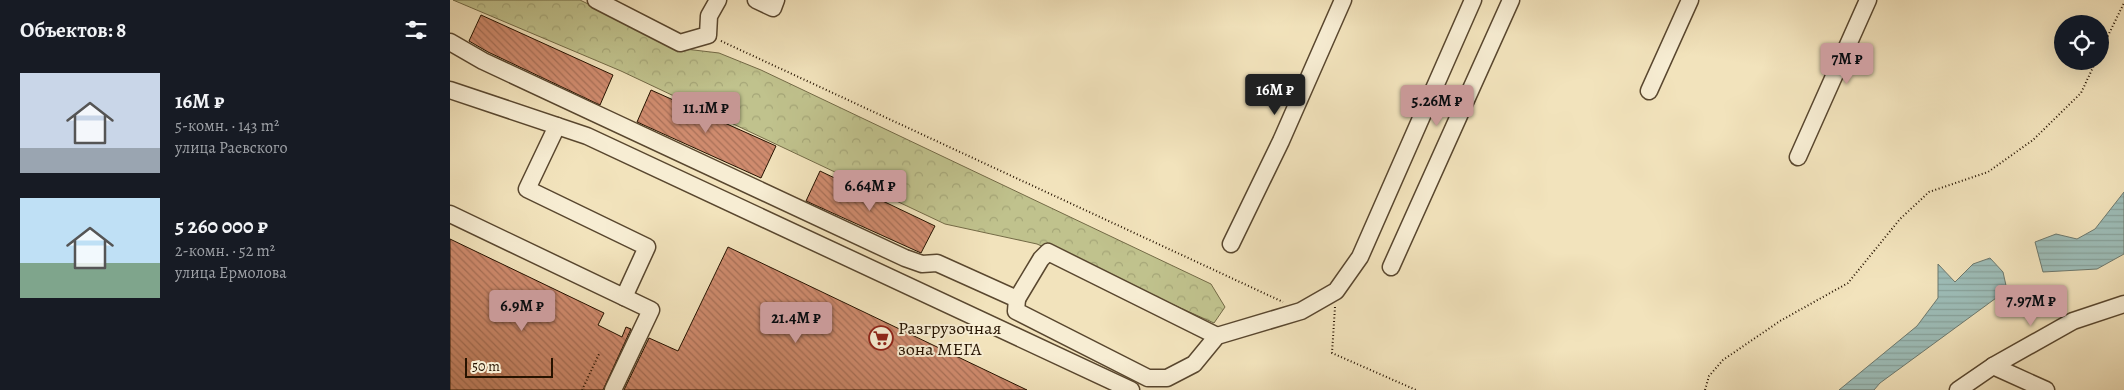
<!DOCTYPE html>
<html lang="ru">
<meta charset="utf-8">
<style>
body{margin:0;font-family:Alegreya,serif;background:#242831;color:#f1f3f6;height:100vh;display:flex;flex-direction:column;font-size:19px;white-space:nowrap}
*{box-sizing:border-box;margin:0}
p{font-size:16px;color:#9ea1a6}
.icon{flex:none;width:28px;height:28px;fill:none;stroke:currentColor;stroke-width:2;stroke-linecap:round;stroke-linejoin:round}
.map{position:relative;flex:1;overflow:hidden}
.sheet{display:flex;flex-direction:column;background:#171b24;width:450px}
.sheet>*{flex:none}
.controls{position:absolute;left:1604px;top:15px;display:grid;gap:10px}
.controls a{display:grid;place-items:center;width:55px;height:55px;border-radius:50%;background:#171b24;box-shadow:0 5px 20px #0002;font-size:25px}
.scale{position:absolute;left:15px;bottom:12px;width:88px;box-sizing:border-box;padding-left:5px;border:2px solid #261300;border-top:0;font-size:14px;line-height:18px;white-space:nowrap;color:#261300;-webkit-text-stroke:4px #f7edd3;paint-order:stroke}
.price{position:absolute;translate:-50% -42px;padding:0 11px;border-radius:5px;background:#c59692;color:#111;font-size:16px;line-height:32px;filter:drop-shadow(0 1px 2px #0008)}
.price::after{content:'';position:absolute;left:50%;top:30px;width:15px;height:11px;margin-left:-8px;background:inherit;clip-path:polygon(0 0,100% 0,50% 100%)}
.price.active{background:#222;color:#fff}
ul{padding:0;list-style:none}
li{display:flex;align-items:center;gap:15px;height:125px;padding:0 20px}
li span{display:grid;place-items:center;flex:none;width:140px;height:100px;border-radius:0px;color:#555}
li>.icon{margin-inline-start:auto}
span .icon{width:60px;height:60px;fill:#fffc;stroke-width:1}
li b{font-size:21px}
h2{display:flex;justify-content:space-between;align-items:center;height:60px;padding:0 20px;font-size:21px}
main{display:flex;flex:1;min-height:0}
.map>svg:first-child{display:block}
</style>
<main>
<section class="sheet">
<h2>Объектов: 8<svg class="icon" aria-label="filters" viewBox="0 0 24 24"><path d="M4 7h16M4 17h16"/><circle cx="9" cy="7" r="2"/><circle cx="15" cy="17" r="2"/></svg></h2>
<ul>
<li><span style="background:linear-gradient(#c9d6e8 75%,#9aa5b1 0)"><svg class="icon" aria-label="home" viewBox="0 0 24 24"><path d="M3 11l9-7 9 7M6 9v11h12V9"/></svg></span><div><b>16M ₽</b><p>5-комн. · 143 m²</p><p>улица Раевского</p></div></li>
<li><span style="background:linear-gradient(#bfe0f5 65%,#7fa58c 0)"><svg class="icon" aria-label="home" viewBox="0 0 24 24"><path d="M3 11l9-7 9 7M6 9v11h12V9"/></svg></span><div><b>5 260 000 ₽</b><p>2-комн. · 52 m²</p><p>улица Ермолова</p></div></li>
</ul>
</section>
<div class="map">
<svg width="1674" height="390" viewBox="0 0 1674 390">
<defs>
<pattern id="forest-crowns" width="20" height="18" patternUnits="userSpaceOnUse" patternTransform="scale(1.25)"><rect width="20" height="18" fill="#c0c28d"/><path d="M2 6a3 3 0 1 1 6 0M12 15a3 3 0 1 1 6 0" fill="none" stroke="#a5a678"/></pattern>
<pattern id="water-rules" width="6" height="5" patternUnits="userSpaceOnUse" patternTransform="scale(1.25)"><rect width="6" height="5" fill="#9dbdb8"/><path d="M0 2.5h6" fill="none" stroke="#87a29c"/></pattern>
<pattern id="building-back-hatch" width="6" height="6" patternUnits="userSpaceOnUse" patternTransform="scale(1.25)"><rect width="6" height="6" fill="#cf8b6e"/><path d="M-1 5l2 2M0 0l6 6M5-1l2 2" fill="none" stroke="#a87058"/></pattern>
</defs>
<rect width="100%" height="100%" fill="#f2e3bc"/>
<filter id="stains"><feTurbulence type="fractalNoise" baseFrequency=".004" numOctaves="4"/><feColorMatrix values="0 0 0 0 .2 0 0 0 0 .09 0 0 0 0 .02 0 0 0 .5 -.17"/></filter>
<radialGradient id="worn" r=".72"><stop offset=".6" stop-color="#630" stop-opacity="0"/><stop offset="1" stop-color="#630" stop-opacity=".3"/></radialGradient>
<!-- forest -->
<path fill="url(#forest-crowns)" stroke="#736a46" d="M3,0H130L227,48L269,53L311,70L761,284L775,307L764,323L587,244L495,224L171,71Z"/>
<!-- water -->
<g fill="url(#water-rules)" stroke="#6d796e">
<path d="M1674,192V254L1647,269L1593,272L1585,242L1606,234L1627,239L1645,229Z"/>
<path d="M1540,258L1553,272L1557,290L1430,383L1424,390H1389L1467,326L1488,298V264L1505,282L1523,264Z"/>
</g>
<!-- building -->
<g fill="url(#building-back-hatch)" stroke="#261300">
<path d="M31,15L163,75L150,105L38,52L19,41Z"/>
<path d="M201,90L326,146L311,178L187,122Z"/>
<path d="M370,171L485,226L471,253L356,201Z"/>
<path d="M0,239L154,313L148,325L172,337L176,327L181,329L153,390H0Z"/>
<path d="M278,247L577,390H174L199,338L228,351Z"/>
</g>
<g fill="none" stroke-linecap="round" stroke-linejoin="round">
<!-- minor casing -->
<g stroke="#59472f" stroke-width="19">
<g id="minor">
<path d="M146,0L230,43L258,35L259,16L268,0"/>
<path d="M306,0L323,8L326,0"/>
<path d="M0,42L33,61L455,258L472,264L487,263L567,299L566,311L698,378H717L744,364L767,336L851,311L886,291L910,257L1023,0"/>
<path d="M0,90L137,136L681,390"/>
<path d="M1199,91L1240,0"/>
<path d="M107,126L77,189L197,247L174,297"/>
<path d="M1348,157L1418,0"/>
<path d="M0,214L201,310L163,390"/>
<path d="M781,244L831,141L893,0"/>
<path d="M941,267L1061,0"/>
<path d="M567,299L591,259L598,252L767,336"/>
<path d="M1543,366L1596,390"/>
<path d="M1508,390L1543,366L1623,321L1674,304"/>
</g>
</g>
<!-- path -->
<g stroke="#261300" stroke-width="2" stroke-dasharray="1 2.5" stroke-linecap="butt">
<path d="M271,41L833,302"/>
<path d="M1650,52L1674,3"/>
<path d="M885,307L882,353L966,390"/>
<path d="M132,390L150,352"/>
<path d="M1255,390L1259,376L1273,360L1330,321L1398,283L1450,219L1479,192L1538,172L1583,140L1631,93L1646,61"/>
</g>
<!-- minor -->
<use href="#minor" stroke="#f7edd3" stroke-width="16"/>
</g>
<!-- icons -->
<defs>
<g id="supermarket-ring" transform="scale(1.25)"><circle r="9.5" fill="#f7edd3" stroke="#8f2418" stroke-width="1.5"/><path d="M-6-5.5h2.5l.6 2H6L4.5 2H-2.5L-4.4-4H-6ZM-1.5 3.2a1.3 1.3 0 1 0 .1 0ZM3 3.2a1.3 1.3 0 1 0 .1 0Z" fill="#8f2418"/></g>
</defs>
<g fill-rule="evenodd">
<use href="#supermarket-ring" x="431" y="338"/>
</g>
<g text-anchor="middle" stroke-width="4" stroke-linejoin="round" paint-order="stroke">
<!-- poi labels -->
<g font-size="18" fill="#261300" stroke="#f7edd3" text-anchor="start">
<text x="448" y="334">Разгрузочная<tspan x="448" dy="21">зона МЕГА</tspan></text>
</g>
</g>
<rect width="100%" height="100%" filter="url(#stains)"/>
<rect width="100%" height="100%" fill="url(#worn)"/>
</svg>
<div class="controls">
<a><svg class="icon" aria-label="locate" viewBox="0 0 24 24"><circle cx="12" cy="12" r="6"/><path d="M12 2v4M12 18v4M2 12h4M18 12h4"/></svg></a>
</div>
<div class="scale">50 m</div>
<b class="price" style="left:1397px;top:85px">7M ₽</b>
<b class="price active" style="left:825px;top:116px">16M ₽</b>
<b class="price" style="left:987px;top:127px">5.26M ₽</b>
<b class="price" style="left:256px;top:134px">11.1M ₽</b>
<b class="price" style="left:420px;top:212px">6.64M ₽</b>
<b class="price" style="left:1581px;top:327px">7.97M ₽</b>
<b class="price" style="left:72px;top:332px">6.9M ₽</b>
<b class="price" style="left:346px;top:344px">21.4M ₽</b>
</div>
</main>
